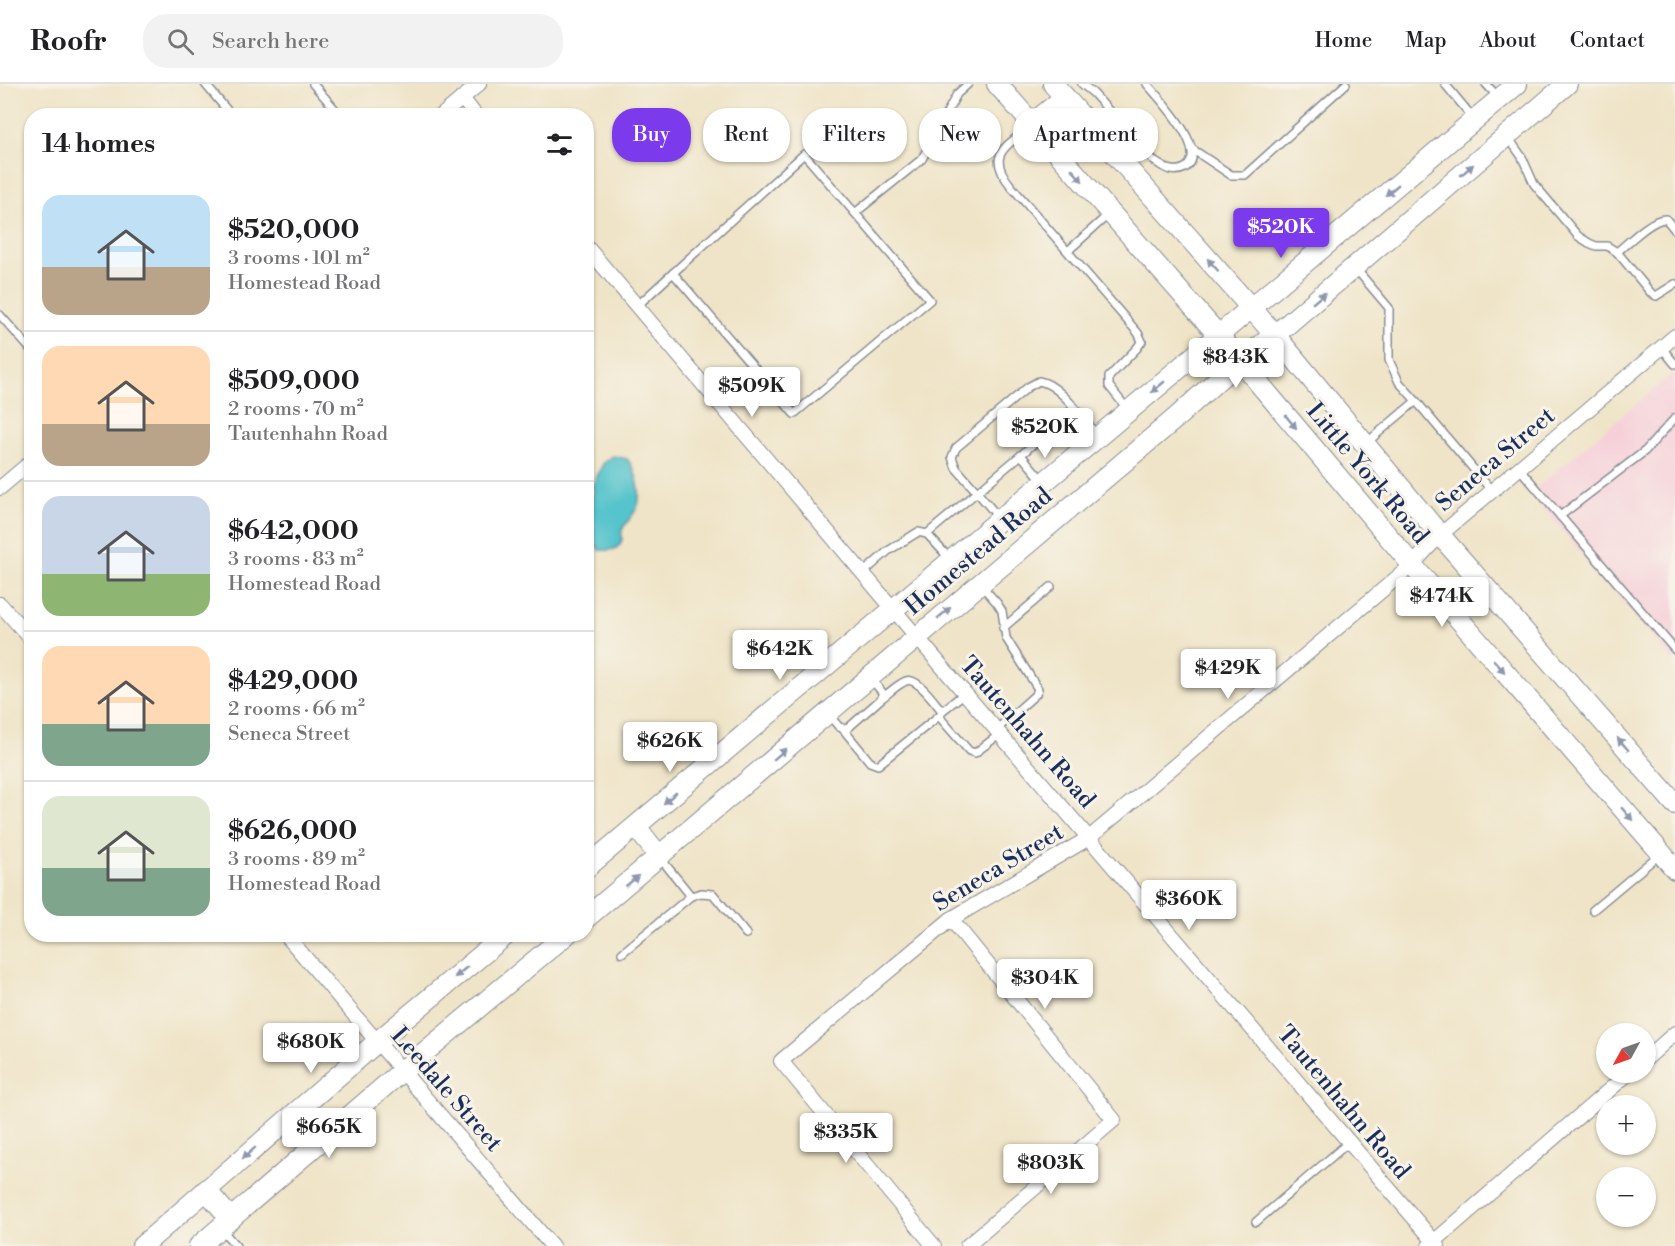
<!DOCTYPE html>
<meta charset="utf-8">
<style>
body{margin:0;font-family:"Libre Bodoni",serif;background:#f2f2f2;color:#202124;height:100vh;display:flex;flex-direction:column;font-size:22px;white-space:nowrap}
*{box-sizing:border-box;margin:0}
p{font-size:20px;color:#757577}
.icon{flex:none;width:33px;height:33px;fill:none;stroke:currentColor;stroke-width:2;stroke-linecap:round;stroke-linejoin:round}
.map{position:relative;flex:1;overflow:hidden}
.drawer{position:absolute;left:24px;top:24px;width:570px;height:834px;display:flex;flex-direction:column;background:#fff;border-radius:24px;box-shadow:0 2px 4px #0004}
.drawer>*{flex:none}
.guide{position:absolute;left:612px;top:24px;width:570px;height:54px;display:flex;gap:12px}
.needle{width:39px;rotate:230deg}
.controls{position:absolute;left:1596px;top:939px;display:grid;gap:12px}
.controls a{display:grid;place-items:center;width:60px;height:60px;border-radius:50%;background:#fff;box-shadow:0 2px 4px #0004;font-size:30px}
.price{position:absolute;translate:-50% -51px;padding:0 14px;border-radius:6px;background:#fff;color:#222;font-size:20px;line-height:39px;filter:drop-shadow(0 2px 3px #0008)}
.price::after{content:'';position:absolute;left:50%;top:36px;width:18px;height:14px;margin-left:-9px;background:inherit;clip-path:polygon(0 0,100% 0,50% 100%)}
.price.selected{background:#7c3aed;color:#fff}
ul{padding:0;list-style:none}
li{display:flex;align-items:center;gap:18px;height:150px;padding:0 18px}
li+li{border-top:2px solid #e0e0e0}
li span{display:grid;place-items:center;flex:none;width:168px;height:120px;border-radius:18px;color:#555}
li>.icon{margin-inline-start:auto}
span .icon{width:72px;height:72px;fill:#fffc;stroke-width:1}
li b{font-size:26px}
h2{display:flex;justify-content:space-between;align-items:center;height:72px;padding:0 18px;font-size:26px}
.pill{padding:0 21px;border-radius:24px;background:#fff;box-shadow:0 2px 4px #0004;font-size:21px;line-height:54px}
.pill.selected{background:#7c3aed;color:#fff}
header{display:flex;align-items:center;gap:36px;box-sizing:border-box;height:84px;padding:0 30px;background:#fff;border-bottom:2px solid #e0e0e0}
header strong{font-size:28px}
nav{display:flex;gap:33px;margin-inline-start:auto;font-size:21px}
.search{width:420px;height:54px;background:#f2f2f2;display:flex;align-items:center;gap:15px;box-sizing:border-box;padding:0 21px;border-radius:24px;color:#757577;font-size:22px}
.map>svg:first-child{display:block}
</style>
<header>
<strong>Roofr</strong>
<div class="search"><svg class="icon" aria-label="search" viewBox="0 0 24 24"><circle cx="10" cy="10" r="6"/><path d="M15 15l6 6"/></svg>Search here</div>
<nav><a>Home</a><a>Map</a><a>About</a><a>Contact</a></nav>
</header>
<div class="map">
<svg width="1675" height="1162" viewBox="0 0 1675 1162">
<rect width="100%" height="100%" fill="#f7f3e8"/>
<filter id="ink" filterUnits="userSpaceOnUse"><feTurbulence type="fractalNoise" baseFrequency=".0167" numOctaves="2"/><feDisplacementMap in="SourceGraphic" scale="12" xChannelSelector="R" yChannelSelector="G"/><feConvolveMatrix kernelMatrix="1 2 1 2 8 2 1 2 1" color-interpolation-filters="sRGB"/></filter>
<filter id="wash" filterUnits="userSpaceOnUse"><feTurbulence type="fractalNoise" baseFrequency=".008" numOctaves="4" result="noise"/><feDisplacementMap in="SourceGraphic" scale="24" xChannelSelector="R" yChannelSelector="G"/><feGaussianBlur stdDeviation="1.35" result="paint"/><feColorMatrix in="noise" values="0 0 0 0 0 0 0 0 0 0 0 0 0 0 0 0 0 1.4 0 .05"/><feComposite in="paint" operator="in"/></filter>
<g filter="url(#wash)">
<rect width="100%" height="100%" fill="#efe4c7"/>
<!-- built -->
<path fill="#f6cfd9" d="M1675,287V579L1530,409Z"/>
<!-- water -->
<path fill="#57c4cc" stroke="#397a95" stroke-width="1.5" d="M613,372L627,375C637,387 644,412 635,427C632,433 625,439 622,446C621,450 622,452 622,455C619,467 609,467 599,466C584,444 585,432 594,407L592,403L603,380Z"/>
</g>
<g filter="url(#ink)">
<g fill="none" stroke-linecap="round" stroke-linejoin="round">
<!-- service casing -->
<g stroke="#858a92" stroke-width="10">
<g id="service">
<path d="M205,0L232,32"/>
<path d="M313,0L341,32"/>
<path d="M1082,0L1093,9L1154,77C1164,84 1174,90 1185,84C1211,68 1159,14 1147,0"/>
<path d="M1445,0L1474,35"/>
<path d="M1486,0L1498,13"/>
<path d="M1031,42C1006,63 985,70 1011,102L1138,249L1142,257L1137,264L1109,293V302L1128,326"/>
<path d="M1508,53L1522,73L1534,100L1578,152L1589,159L1596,162H1607L1617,168L1651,209L1656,212L1675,200"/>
<path d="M1192,65L1231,91H1245L1346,0"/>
<path d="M804,70L930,216L794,330L673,189Z"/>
<path d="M855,129L922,75L957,10L968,0"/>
<path d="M1069,166L1109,130"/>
<path d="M1617,168C1628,159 1652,134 1666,135L1675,146"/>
<path d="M1356,185L1389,224V276L1399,298L1416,317"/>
<path d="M637,222L673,189"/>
<path d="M0,231L32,267"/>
<path d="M1661,263L1675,280"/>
<path d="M1365,360L1416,317L1492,407"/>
<path d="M1519,384L1675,566"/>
<path d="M1043,397L1021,371L1074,324"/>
<path d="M1560,432L1645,367L1675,334"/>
<path d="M999,434L977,408L1021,371"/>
<path d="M927,450L977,408L956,384L952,373L956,364L1028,303L1039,297C1060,300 1083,335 1097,351"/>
<path d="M863,489L888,467L918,448L927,450L951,476"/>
<path d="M981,501L997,519L1002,527L1006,554L1038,605L1036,610L996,646"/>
<path d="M1003,544L1051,503"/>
<path d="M965,609L942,627L940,631L942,636L969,667L975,669L1000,650"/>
<path d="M882,614C889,609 898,600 906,597C918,593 935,619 942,627"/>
<path d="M829,631L839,643L847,645L882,614V608L871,595"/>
<path d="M843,645L870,678L878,681L940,631"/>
<path d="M691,812L701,809L713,810L746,850"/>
<path d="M1593,826L1660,770"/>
<path d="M622,869L691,812L661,775"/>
<path d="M1256,1138L1349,1058"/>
<path d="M222,1146L236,1162"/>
</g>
</g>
<!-- minor casing -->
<g stroke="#858a92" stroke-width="16">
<g id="minor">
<path d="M462,14L476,32"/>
<path d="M441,32L479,0"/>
<path d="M586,162L933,572L1438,1162"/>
<path d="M0,404L32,377"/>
<path d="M0,520L32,556"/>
<path d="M951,835L1114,1036L967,1162"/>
<path d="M285,850L552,1162"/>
<path d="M1646,975L1675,949"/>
<path d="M934,1162L781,977L951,835L1089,754L1412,481L1440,451L1675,252"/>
<path d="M1429,1162L1630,988"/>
</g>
</g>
<!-- secondary casing -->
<g stroke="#858a92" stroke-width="22">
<g id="secondary">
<path d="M997,0L1219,252L1419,489L1675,785"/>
<path d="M1053,0L1275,251L1440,451L1675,720"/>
<path d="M1032,40L1065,13"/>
<path d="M636,743L660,773"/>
<path d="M586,784L1517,0"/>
<path d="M586,834L1177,333L1222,292L1288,240L1567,0"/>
<path d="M206,1106L231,1135"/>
<path d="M142,1162L377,958L507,850"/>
<path d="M199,1162L402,987L567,850"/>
</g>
</g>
<!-- service -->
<use href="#service" stroke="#fff" stroke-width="7"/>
<!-- minor -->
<use href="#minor" stroke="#fff" stroke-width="14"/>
<!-- secondary -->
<use href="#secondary" stroke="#fff" stroke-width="20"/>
</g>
<!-- one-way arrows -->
<defs><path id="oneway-solid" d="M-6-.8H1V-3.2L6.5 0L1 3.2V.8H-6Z" transform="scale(1.5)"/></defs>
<g fill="#8d97ae">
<use href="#oneway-solid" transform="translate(1467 86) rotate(-41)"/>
<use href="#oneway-solid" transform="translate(1077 91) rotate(49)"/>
<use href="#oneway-solid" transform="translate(1392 106) rotate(140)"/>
<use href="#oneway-solid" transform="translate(1213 181) rotate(-131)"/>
<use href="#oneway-solid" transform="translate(1319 214) rotate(-40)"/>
<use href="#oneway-solid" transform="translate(1158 303) rotate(140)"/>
<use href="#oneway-solid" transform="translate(1291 338) rotate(50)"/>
<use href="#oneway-solid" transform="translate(944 529) rotate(-40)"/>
<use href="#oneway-solid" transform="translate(1499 582) rotate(49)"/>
<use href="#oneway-solid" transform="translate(1623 660) rotate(-131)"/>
<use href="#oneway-solid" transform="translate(780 670) rotate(-41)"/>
<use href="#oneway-solid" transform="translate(670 714) rotate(139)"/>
<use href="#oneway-solid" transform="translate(1627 730) rotate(49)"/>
<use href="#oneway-solid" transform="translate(632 797) rotate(-40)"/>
<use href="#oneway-solid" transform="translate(461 888) rotate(140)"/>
<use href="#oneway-solid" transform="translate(249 1069) rotate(139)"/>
</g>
</g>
<g text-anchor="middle" stroke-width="6" stroke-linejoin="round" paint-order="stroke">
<!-- street labels -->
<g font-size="24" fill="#1b2f5e" stroke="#f7f3e8">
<text transform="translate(1495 375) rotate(-40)" y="8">Seneca Street</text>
<text transform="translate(1368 389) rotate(50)" y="8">Little York Road</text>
<text transform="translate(978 467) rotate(-40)" y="8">Homestead Road</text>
<text transform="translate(1028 648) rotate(49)" y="8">Tautenhahn Road</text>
<text transform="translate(998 783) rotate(-31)" y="8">Seneca Street</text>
<text transform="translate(447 1005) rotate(49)" y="8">Leedale Street</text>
<text transform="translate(1344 1018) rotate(50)" y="8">Tautenhahn Road</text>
</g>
</g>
</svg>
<div class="controls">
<a><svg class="needle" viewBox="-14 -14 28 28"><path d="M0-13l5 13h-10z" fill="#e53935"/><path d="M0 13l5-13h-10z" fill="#757577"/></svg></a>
<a>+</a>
<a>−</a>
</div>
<b class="price selected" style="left:1281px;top:175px">$520K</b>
<b class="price" style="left:1236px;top:305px">$843K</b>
<b class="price" style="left:752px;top:334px">$509K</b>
<b class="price" style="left:1045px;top:375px">$520K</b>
<b class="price" style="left:1442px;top:544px">$474K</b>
<b class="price" style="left:780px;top:597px">$642K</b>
<b class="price" style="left:1228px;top:616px">$429K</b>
<b class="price" style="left:670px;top:689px">$626K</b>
<b class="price" style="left:1189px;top:847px">$360K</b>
<b class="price" style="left:1045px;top:926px">$304K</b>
<b class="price" style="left:311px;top:990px">$680K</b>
<b class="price" style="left:329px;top:1075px">$665K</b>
<b class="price" style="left:846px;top:1080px">$335K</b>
<b class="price" style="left:1051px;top:1111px">$803K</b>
<div class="guide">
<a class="pill selected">Buy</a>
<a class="pill">Rent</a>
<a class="pill">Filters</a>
<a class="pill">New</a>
<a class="pill">Apartment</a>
</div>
<section class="drawer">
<h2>14 homes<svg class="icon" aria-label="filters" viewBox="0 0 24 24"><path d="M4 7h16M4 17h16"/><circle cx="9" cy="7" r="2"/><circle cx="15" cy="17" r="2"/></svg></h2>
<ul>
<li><span style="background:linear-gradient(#bfe0f5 60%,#b9a48a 0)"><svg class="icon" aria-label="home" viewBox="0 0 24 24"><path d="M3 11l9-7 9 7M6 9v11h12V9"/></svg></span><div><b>$520,000</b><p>3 rooms · 101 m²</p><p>Homestead Road</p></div></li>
<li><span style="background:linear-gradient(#ffd9b3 65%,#b9a48a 0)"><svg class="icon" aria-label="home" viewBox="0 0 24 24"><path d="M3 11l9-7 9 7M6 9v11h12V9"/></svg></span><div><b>$509,000</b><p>2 rooms · 70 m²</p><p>Tautenhahn Road</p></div></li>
<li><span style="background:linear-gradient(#c9d6e8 65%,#8fb573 0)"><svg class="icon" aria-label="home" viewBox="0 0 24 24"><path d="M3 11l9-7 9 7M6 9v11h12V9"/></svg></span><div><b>$642,000</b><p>3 rooms · 83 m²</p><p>Homestead Road</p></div></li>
<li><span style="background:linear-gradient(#ffd9b3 65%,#7fa58c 0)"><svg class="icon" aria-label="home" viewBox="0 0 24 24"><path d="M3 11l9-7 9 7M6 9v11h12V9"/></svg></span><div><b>$429,000</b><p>2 rooms · 66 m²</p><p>Seneca Street</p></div></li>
<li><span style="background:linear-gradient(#dfe7d0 60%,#7fa58c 0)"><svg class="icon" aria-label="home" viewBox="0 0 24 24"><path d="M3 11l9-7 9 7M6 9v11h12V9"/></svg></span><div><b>$626,000</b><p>3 rooms · 89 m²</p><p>Homestead Road</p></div></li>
</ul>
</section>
</div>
